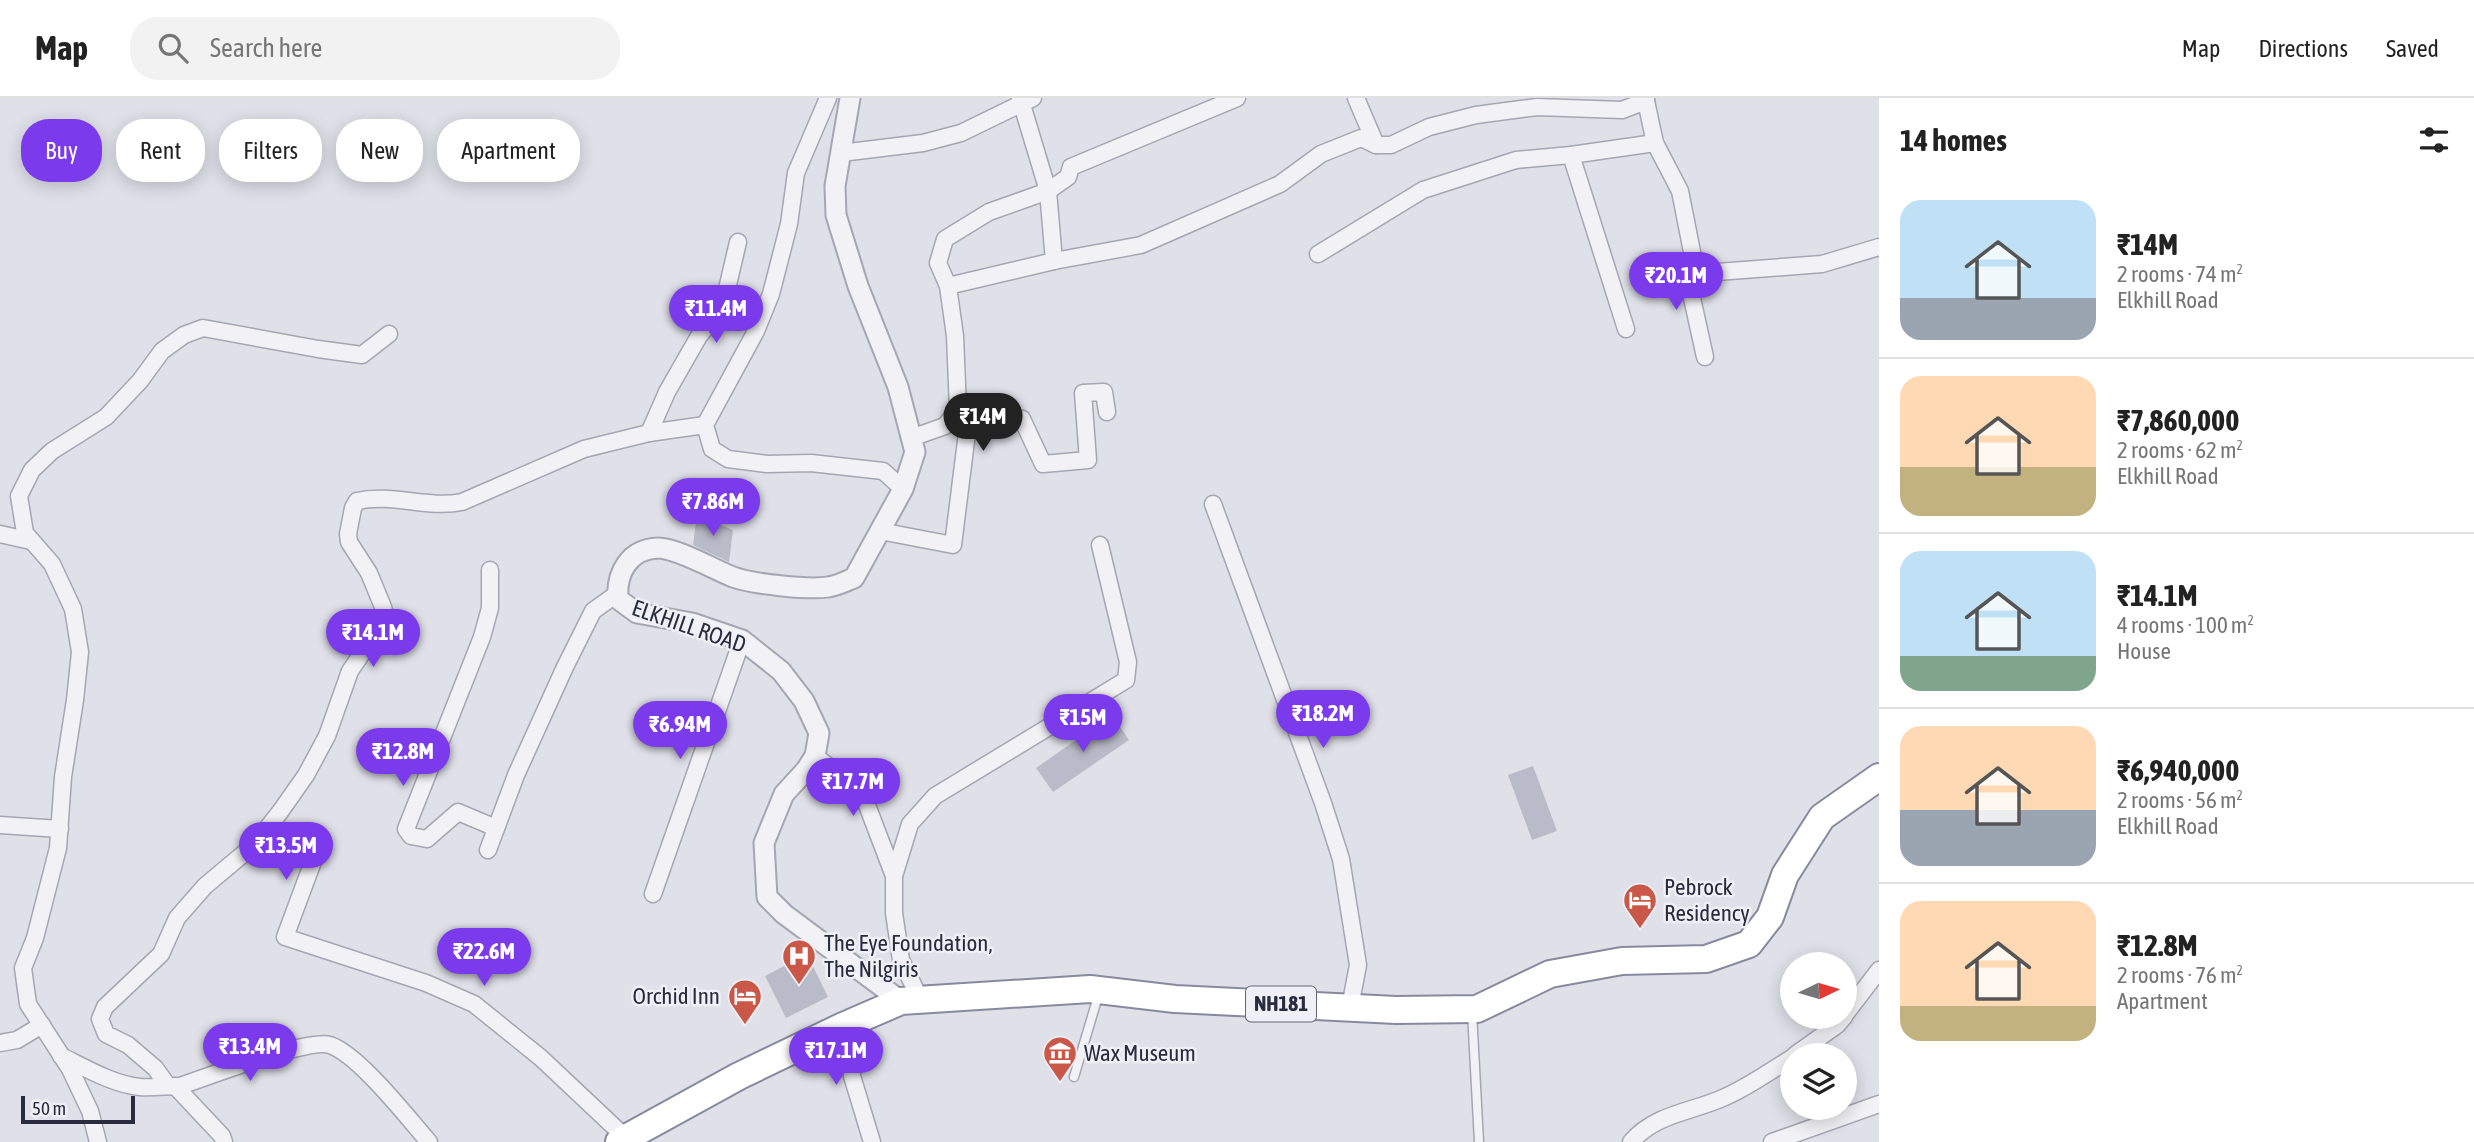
<!DOCTYPE html>
<meta charset="utf-8">
<style>
body{margin:0;font-family:"Asap Condensed",sans-serif;background:#f2f2f2;color:#222;height:100vh;display:flex;flex-direction:column;font-size:26px;white-space:nowrap}
*{box-sizing:border-box;margin:0}
p{font-size:23px;color:#767676}
.icon{flex:none;width:38px;height:38px;fill:none;stroke:currentColor;stroke-width:2;stroke-linecap:round;stroke-linejoin:round}
.map{position:relative;flex:1;overflow:hidden}
.side{display:flex;flex-direction:column;background:#fff;width:595px}
.side>*{flex:none}
.banner{position:absolute;left:21px;top:21px;width:665px;height:63px;display:flex;gap:14px}
.needle{width:46px;rotate:85deg}
.tools{position:absolute;left:1780px;top:854px;display:grid;gap:14px}
.tools a{display:grid;place-items:center;width:77px;height:77px;border-radius:50%;background:#fff;box-shadow:0 4px 18px #0003;font-size:35px}
.scale{position:absolute;left:21px;bottom:18px;width:114px;box-sizing:border-box;padding-left:7px;border:4px solid #292b3f;border-top:0;font-size:19px;line-height:24px;white-space:nowrap;color:#292b3f;-webkit-text-stroke:5px #eff0f6;paint-order:stroke}
.price{position:absolute;translate:-50% -60px;padding:0 16px;border-radius:24px;background:#7c3aed;color:#fff;font-size:23px;line-height:46px;filter:drop-shadow(0 2px 4px #0008)}
.price::after{content:'';position:absolute;left:50%;top:42px;width:21px;height:16px;margin-left:-10px;background:inherit;clip-path:polygon(0 0,100% 0,50% 100%)}
.price.on{background:#222;color:#fff}
ul{padding:0;list-style:none}
li{display:flex;align-items:center;gap:21px;height:175px;padding:0 21px}
li+li{border-top:2px solid #e0e0e0}
li span{display:grid;place-items:center;flex:none;width:196px;height:140px;border-radius:21px;color:#555}
li>.icon{margin-inline-start:auto}
span .icon{width:84px;height:84px;fill:#fffc;stroke-width:1}
li b{font-size:30px}
h2{display:flex;justify-content:space-between;align-items:center;height:84px;padding:0 21px;font-size:30px}
.chip{padding:0 24px;border-radius:28px;background:#fff;box-shadow:0 4px 18px #0003;font-size:24px;line-height:63px}
.chip.on{background:#7c3aed;color:#fff}
header{display:flex;align-items:center;gap:42px;box-sizing:border-box;height:98px;padding:0 35px;background:#fff;border-bottom:2px solid #e0e0e0}
header strong{font-size:33px}
nav{display:flex;gap:38px;margin-inline-start:auto;font-size:24px}
.search{width:490px;height:63px;background:#f2f2f2;display:flex;align-items:center;gap:18px;box-sizing:border-box;padding:0 24px;border-radius:28px;color:#767676;font-size:26px}
main{display:flex;flex:1;min-height:0}
.map>svg:first-child{display:block}
</style>
<header>
<strong>Map</strong>
<div class="search"><svg class="icon" aria-label="search" viewBox="0 0 24 24"><circle cx="10" cy="10" r="6"/><path d="M15 15l6 6"/></svg>Search here</div>
<nav><a>Map</a><a>Directions</a><a>Saved</a></nav>
</header>
<main>
<div class="map">
<svg width="1879" height="1044" viewBox="0 0 1879 1044">
<rect width="100%" height="100%" fill="#dfe0e8"/>
<!-- building -->
<g fill="#babbc8">
<path d="M697,417L733,432L729,464L693,447Z"/>
<path d="M1112,617L1129,642L1053,694L1036,670Z"/>
<path d="M1533,668L1557,733L1532,742L1508,677Z"/>
<path d="M807,856L828,899L786,920L765,878Z"/>
</g>
<g fill="none" stroke-linecap="round" stroke-linejoin="round">
<!-- service casing -->
<g stroke="#a5a6b2" stroke-width="11">
<g id="service">
<path d="M1472,914L1479,1044"/>
<path d="M1074,979L1099,895"/>
</g>
</g>
<!-- minor casing -->
<g stroke="#a5a6b2" stroke-width="19">
<g id="minor">
<path d="M828,0L796,75L789,126L771,196L756,233L705,327L712,351L728,361L767,366L811,365L883,373L903,391"/>
<path d="M1020,0L1048,93L1054,163"/>
<path d="M1356,0L1376,47"/>
<path d="M1646,3L1655,45L1680,93L1695,169L1717,174L1822,166L1879,149"/>
<path d="M841,55L923,45L961,35L1033,0"/>
<path d="M1571,57L1626,231"/>
<path d="M1318,156L1423,92L1516,62L1571,57L1655,45"/>
<path d="M1695,169L1690,191L1705,259"/>
<path d="M948,188L938,165L945,141L989,114L1048,93L1068,79L1071,69L1237,0"/>
<path d="M649,335L667,294L699,238L723,208L738,144"/>
<path d="M911,340L945,328L958,311L955,238L948,188L1054,163L1141,147L1280,86L1321,56L1361,40L1376,47H1391L1429,29L1476,17L1537,9L1622,12L1646,3V0"/>
<path d="M1213,406L1323,705L1341,761L1358,867L1350,909"/>
<path d="M880,433L953,447L968,327L1022,321L1043,366L1088,362L1083,295L1104,294L1107,314"/>
<path d="M0,436L31,443"/>
<path d="M490,472V510L482,539L406,731L411,738L427,741L458,714L496,730"/>
<path d="M815,658L862,694L894,778"/>
<path d="M0,727L60,731"/>
<path d="M321,742L285,839L426,885L474,906L541,960L626,1040"/>
<path d="M488,752L516,677L565,569L593,513L618,495"/>
<path d="M653,796L742,542"/>
<path d="M920,901L901,862L894,815V778L910,726L935,698L1126,582L1128,564L1100,447"/>
<path d="M1844,918L1879,872"/>
<path d="M848,925L852,978L872,1044"/>
<path d="M0,945L17,942L42,927"/>
<path d="M1795,957L1837,927L1844,919"/>
<path d="M61,958C86,970 112,986 140,989C153,990 167,988 180,988C207,979 308,940 330,947C359,957 407,1019 429,1044"/>
<path d="M168,988L155,970L128,947L106,936L100,921L105,909L161,856L177,820L205,788L254,747L280,714L306,677L327,638L350,573L365,551L386,531L387,525L383,509L369,475L349,444L348,436L353,410L357,403C392,395 427,411 462,404L584,351L649,335L705,327"/>
<path d="M175,988L222,1038L224,1044"/>
<path d="M98,1044L90,1013L70,971L28,906L23,870L35,840L58,750L63,679L75,602L80,554L73,511L52,466L25,435L19,398L32,372L52,353L106,319L140,283L162,253L184,237L203,230L318,251L362,257L389,236"/>
<path d="M1631,1044C1656,1015 1693,1014 1725,999C1748,989 1770,973 1792,960"/>
<path d="M1772,1044L1879,1006"/>
</g>
</g>
<!-- tertiary casing -->
<g stroke="#a5a6b2" stroke-width="23">
<path id="tertiary" d="M850,0L835,88L836,117L858,188L898,289L915,354L903,391L854,480C846,483 837,488 828,489C808,492 752,486 733,479C715,472 677,450 658,450C629,451 616,475 618,501L637,515L692,525L742,542L781,573L804,603L819,635L815,658L806,672L784,696L764,745L767,799L784,816L901,903"/>
</g>
<!-- trunk casing -->
<g stroke="#878a9e" stroke-width="30">
<path id="trunk" d="M619,1044L739,978L841,929L901,903L1090,891L1175,901L1396,912L1477,911L1550,876L1622,863L1706,861L1749,846L1770,819L1785,777L1822,719L1879,679"/>
</g>
<!-- service -->
<use href="#service" stroke="#f2f2f6" stroke-width="8"/>
<!-- minor -->
<use href="#minor" stroke="#f2f2f6" stroke-width="16"/>
<!-- tertiary -->
<use href="#tertiary" stroke="#f2f2f6" stroke-width="19"/>
<!-- trunk -->
<use href="#trunk" stroke="#fff" stroke-width="26"/>
</g>
<!-- icons -->
<defs>
<g id="hotel-pin" transform="scale(1.75)"><path d="M0 17L-7.5 6A9.5 9.5 0 1 1 7.5 6Z" fill="#c95849" stroke="#eff0f6"/><path d="M-6-4.5h1.5V1H6V5H4.5V3h-9V5H-6ZM-4 0a1.8 1.8 0 1 1 3.6 0ZM.5 0V-2.5h3Q6-2.5 6 0Z" fill="#fff"/></g>
<g id="hospital-pin" transform="scale(1.75)"><path d="M0 17L-7.5 6A9.5 9.5 0 1 1 7.5 6Z" fill="#c95849" stroke="#eff0f6"/><path d="M-5-5h3v3.5h4V-5h3V5h-3V1.5h-4V5h-3Z" fill="#fff"/></g>
<g id="museum-pin" transform="scale(1.75)"><path d="M0 17L-7.5 6A9.5 9.5 0 1 1 7.5 6Z" fill="#c95849" stroke="#eff0f6"/><path d="M0-6L6-3V-2H-6V-3ZM-5-1h2V3h-2ZM-1-1h2V3h-2ZM3-1h2V3H3ZM-6 4H6V6H-6Z" fill="#fff"/></g>
</defs>
<g fill-rule="evenodd">
<use href="#hotel-pin" x="1640" y="802"/>
<use href="#hospital-pin" x="799" y="858"/>
<use href="#hotel-pin" x="745" y="898"/>
<use href="#museum-pin" x="1060" y="955"/>
</g>
<g text-anchor="middle" stroke-width="5" stroke-linejoin="round" paint-order="stroke">
<!-- shield labels -->
<rect fill="#eff0f6" stroke="#646676" stroke-width="2" x="1246" y="888.5" width="70" height="35" rx="5"/>
<g font-size="21" font-weight="bold" fill="#292b3f">
<text x="1281" y="913">NH181</text>
</g>
<!-- street labels -->
<g font-size="23" fill="#292b3f" stroke="#eff0f6">
<text transform="translate(689 528) rotate(19)" y="8">ELKHILL ROAD</text>
</g>
<!-- poi labels -->
<g font-size="23" fill="#292b3f" stroke="#eff0f6" text-anchor="start">
<text x="1664" y="797">Pebrock<tspan x="1664" dy="26">Residency</tspan></text>
<text x="824" y="853">The Eye Foundation,<tspan x="824" dy="26">The Nilgiris</tspan></text>
<text x="720" y="906" text-anchor="end">Orchid Inn</text>
<text x="1084" y="963">Wax Museum</text>
</g>
</g>
</svg>
<div class="tools">
<a><svg class="needle" viewBox="-14 -14 28 28"><path d="M0-13l5 13h-10z" fill="#e53935"/><path d="M0 13l5-13h-10z" fill="#767676"/></svg></a>
<a><svg class="icon" aria-label="layers" viewBox="0 0 24 24"><path d="M12 4l9 5-9 5-9-5zM3 14l9 5 9-5"/></svg></a>
</div>
<div class="scale">50 m</div>
<b class="price" style="left:1676px;top:214px">₹20.1M</b>
<b class="price" style="left:716px;top:247px">₹11.4M</b>
<b class="price on" style="left:983px;top:355px">₹14M</b>
<b class="price" style="left:713px;top:440px">₹7.86M</b>
<b class="price" style="left:373px;top:571px">₹14.1M</b>
<b class="price" style="left:1323px;top:652px">₹18.2M</b>
<b class="price" style="left:1083px;top:656px">₹15M</b>
<b class="price" style="left:680px;top:663px">₹6.94M</b>
<b class="price" style="left:403px;top:690px">₹12.8M</b>
<b class="price" style="left:853px;top:720px">₹17.7M</b>
<b class="price" style="left:286px;top:784px">₹13.5M</b>
<b class="price" style="left:484px;top:890px">₹22.6M</b>
<b class="price" style="left:250px;top:985px">₹13.4M</b>
<b class="price" style="left:836px;top:989px">₹17.1M</b>
<div class="banner">
<a class="chip on">Buy</a>
<a class="chip">Rent</a>
<a class="chip">Filters</a>
<a class="chip">New</a>
<a class="chip">Apartment</a>
</div>
</div>
<section class="side">
<h2>14 homes<svg class="icon" aria-label="filters" viewBox="0 0 24 24"><path d="M4 7h16M4 17h16"/><circle cx="9" cy="7" r="2"/><circle cx="15" cy="17" r="2"/></svg></h2>
<ul>
<li><span style="background:linear-gradient(#bfe0f5 70%,#9aa5b1 0)"><svg class="icon" aria-label="home" viewBox="0 0 24 24"><path d="M3 11l9-7 9 7M6 9v11h12V9"/></svg></span><div><b>₹14M</b><p>2 rooms · 74 m²</p><p>Elkhill Road</p></div></li>
<li><span style="background:linear-gradient(#ffd9b3 65%,#c2b280 0)"><svg class="icon" aria-label="home" viewBox="0 0 24 24"><path d="M3 11l9-7 9 7M6 9v11h12V9"/></svg></span><div><b>₹7,860,000</b><p>2 rooms · 62 m²</p><p>Elkhill Road</p></div></li>
<li><span style="background:linear-gradient(#bfe0f5 75%,#7fa58c 0)"><svg class="icon" aria-label="home" viewBox="0 0 24 24"><path d="M3 11l9-7 9 7M6 9v11h12V9"/></svg></span><div><b>₹14.1M</b><p>4 rooms · 100 m²</p><p>House</p></div></li>
<li><span style="background:linear-gradient(#ffd9b3 60%,#9aa5b1 0)"><svg class="icon" aria-label="home" viewBox="0 0 24 24"><path d="M3 11l9-7 9 7M6 9v11h12V9"/></svg></span><div><b>₹6,940,000</b><p>2 rooms · 56 m²</p><p>Elkhill Road</p></div></li>
<li><span style="background:linear-gradient(#ffd9b3 75%,#c2b280 0)"><svg class="icon" aria-label="home" viewBox="0 0 24 24"><path d="M3 11l9-7 9 7M6 9v11h12V9"/></svg></span><div><b>₹12.8M</b><p>2 rooms · 76 m²</p><p>Apartment</p></div></li>
</ul>
</section>
</main>
